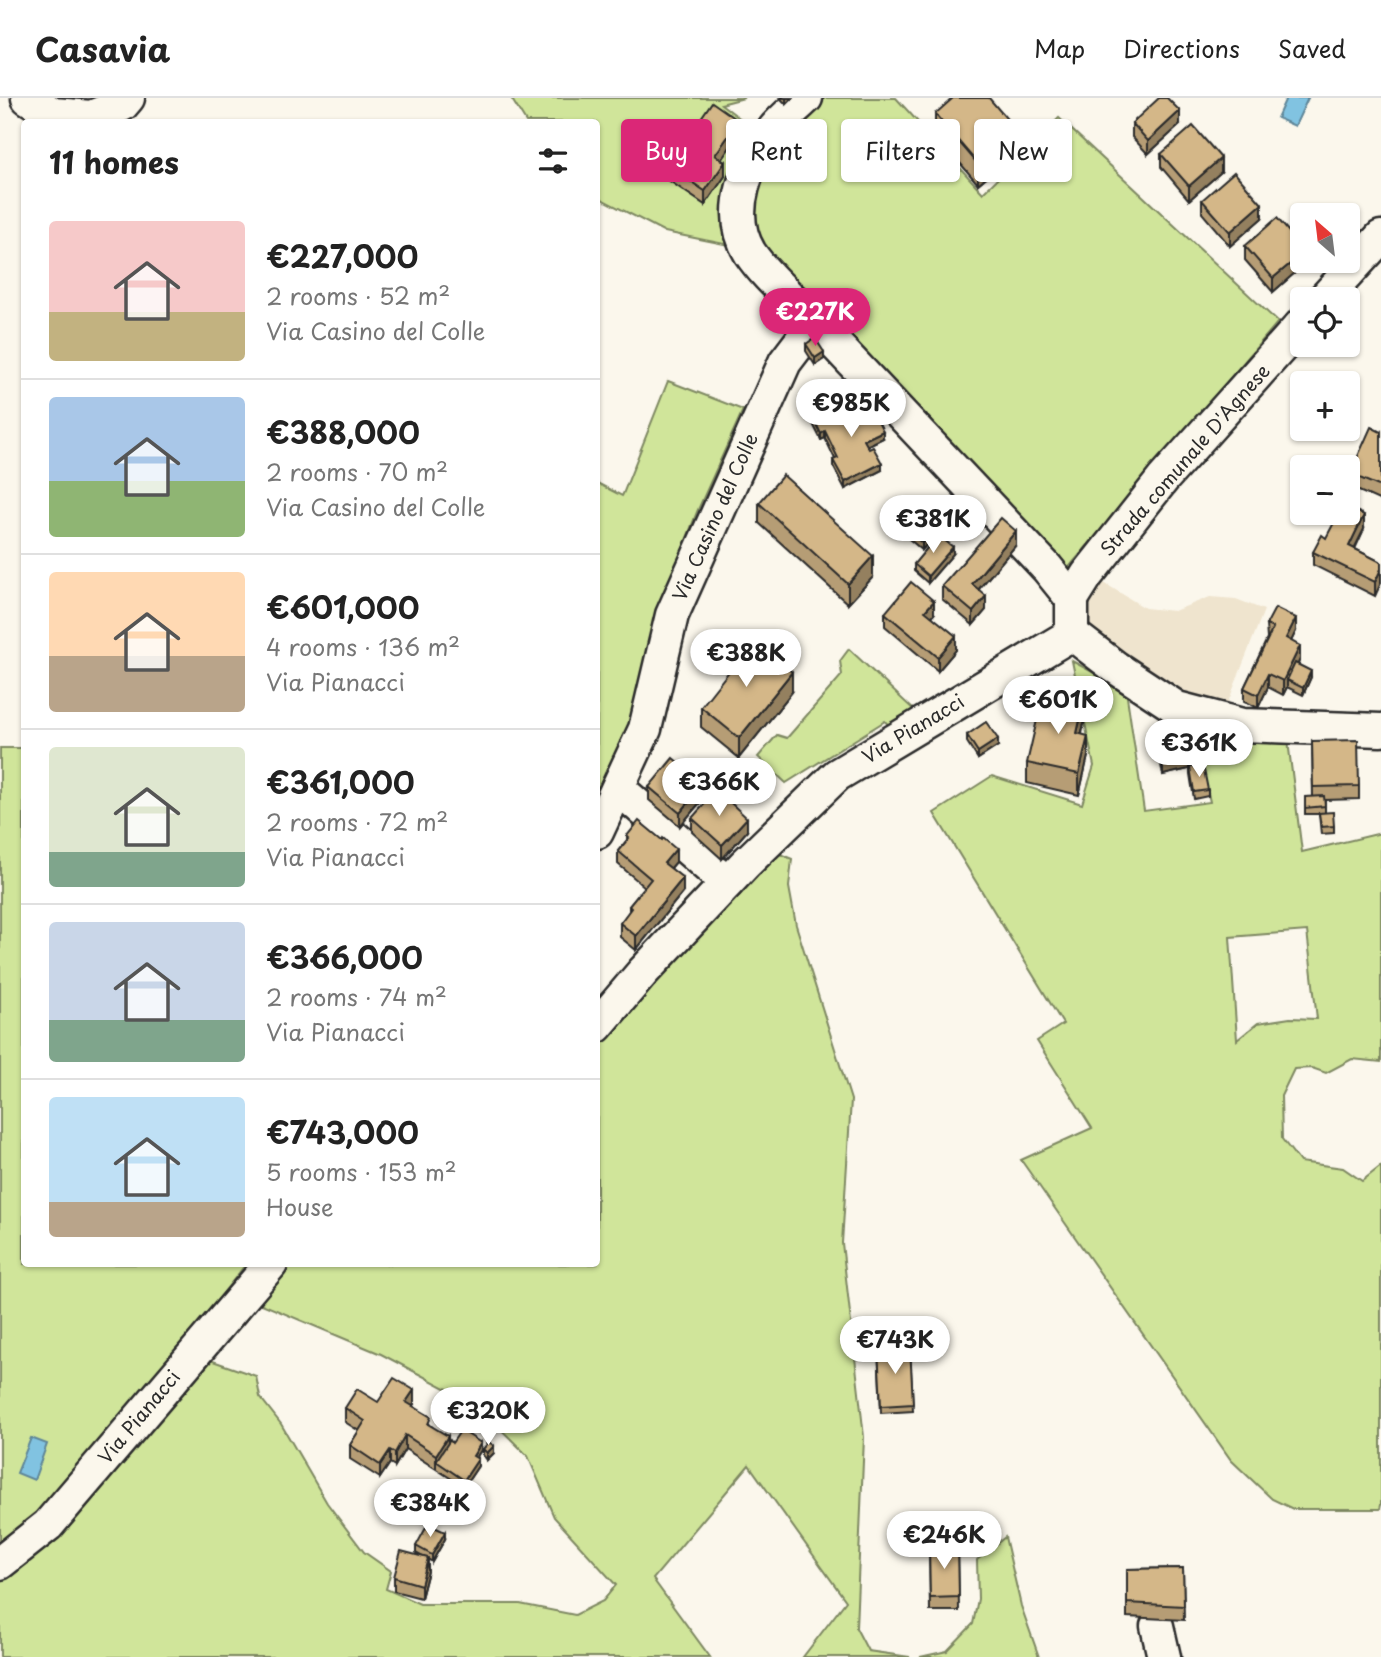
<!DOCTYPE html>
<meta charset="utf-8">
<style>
body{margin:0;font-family:"Playpen Sans",sans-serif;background:#f6f6f6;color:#222;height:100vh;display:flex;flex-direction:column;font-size:26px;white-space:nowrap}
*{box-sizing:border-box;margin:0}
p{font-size:23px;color:#767676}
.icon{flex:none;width:38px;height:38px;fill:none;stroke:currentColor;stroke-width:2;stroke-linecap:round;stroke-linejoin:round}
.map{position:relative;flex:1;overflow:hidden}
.details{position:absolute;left:21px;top:21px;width:579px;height:1148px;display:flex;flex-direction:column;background:#fff;border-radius:7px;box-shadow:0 2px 5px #0004}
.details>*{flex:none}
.hud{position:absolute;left:621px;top:21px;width:654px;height:63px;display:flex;gap:14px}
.needle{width:46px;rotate:332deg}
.fabs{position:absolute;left:1290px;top:105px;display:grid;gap:14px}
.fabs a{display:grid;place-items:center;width:70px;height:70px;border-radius:7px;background:#fff;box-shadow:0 2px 5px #0004;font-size:35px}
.price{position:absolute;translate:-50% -60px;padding:0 16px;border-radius:24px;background:#fff;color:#222;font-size:23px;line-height:46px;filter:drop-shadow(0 2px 4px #0008)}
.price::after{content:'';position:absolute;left:50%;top:42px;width:21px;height:16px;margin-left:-10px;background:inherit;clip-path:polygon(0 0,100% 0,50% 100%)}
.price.current{background:#db2777;color:#fff}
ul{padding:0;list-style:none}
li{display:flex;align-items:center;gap:21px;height:175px;padding:0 28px}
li+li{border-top:2px solid #e0e0e0}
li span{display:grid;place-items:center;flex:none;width:196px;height:140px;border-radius:7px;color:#555}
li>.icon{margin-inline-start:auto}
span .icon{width:84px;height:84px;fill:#fffc;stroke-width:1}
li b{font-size:30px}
h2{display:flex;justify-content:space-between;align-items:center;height:84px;padding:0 28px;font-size:30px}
.tag{padding:0 24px;border-radius:7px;background:#fff;box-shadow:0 2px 5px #0004;font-size:24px;line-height:63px}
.tag.current{background:#db2777;color:#fff}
header{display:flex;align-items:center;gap:42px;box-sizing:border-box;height:98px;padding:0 35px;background:#fff;border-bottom:2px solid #e0e0e0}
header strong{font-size:33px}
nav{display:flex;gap:38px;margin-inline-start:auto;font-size:24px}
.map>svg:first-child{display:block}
</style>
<header>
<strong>Casavia</strong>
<nav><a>Map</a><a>Directions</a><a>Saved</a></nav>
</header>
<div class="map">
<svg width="1381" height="1559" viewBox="0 0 1381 1559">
<rect width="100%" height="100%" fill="#fbf7ec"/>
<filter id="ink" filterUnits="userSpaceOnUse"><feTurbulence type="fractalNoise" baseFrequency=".0143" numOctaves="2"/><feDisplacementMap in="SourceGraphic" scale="14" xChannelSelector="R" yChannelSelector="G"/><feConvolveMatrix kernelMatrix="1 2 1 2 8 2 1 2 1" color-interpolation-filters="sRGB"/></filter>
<g filter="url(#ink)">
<!-- built -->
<path fill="#efe4ce" d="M1096,480L1145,510L1174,513L1210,499L1236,501L1264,512L1227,607L1173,594L1101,542L1089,527L1083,510Z"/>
<!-- green -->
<g fill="#d0e59a" stroke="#7e8862" stroke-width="2" fill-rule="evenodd">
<path d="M511,0H744L721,6L754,31L755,36L725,106L729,147L665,134L605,103L597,97V24H526Z"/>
<path d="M819,0H896L983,95L1059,20L1278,224L1065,474L749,135L758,72Z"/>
<path d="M668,283L743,312L697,414L659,513L631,622L597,703V385L622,398L623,396Z"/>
<path d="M849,551L915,613L890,629L885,623L786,685L758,659L777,637L787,640L842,577L840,563Z"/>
<path d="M1072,563L1126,592L1144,713L1210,704L1194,629L1288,643L1302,754L1381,735V964L1352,961L1326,975L1312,970L1294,971L1281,998L1282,1041L1300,1064L1343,1070L1362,1083L1381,1068V1407L1380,1411H1293L1272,1401L1231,1362L1021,1062L1092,1030L1037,943L1063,926L934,715L992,678L1082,706L1094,668ZM1307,833L1317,921L1290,920L1258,925L1237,942L1230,839Z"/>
<path d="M0,650H24V1166H246L40,1426L0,1459Z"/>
<path d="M770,752L792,761L789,789L796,827L851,1002L842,1145L864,1339L856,1530L868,1553L910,1559H803L846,1503L749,1367L653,1481L710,1559H0V1477L207,1261L256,1278L260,1299L281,1326L327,1405L364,1454L391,1473L386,1491L420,1506H520L575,1517L603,1503L616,1487L554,1419L528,1358L474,1305L381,1256L252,1202L286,1166H597V940Z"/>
<path d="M1005,1439L1021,1508L1039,1559H920L947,1553L973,1526L978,1501L977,1462Z"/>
</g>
<!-- water -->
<g fill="#81c3e1" stroke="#5f8698" stroke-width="2">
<path d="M1286,0H1308L1295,28L1277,20Z"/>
<path d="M31,1340L47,1346L34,1382L17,1375Z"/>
</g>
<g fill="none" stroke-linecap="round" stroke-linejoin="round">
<!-- minor casing -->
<g stroke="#2b2b2b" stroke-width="37">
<g id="minor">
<path d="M28,0L53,16L91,19L122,7L128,0"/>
<path d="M806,0C796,10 784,19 775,30C747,63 725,114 750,155C764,176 784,193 802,211L1047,470L1072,501V536"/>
<path d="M1324,201L1381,139"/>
<path d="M1072,501L1087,477L1163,381L1302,226"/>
<path d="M1072,536L1115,569L1177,610L1242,627L1381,632"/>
<path d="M618,690L727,785"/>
<path d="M597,734L645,631L672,517L785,264L804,239L802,211"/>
<path d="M597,928L643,874L745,766L837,677L1072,536"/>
<path d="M0,1465L48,1427L271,1166"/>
<path d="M1157,1528L1164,1559"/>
</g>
</g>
<!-- minor -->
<use href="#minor" stroke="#fbf7ec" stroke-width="32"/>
</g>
<!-- wall -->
<g fill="#b69d75" stroke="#2b2b2b" stroke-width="2">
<path d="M780,0H792L786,6Z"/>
<path d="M935,16L1017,53L978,86L935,36Z"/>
<path d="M1132,25L1180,27L1148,56L1132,39Z"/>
<path d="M739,36L721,61L725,78L705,107L668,82V68Z"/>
<path d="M1161,56L1221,74L1189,102L1161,69Z"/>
<path d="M1202,102L1262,120L1230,148L1202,115Z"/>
<path d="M1245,148L1305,163V166L1273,194L1245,162Z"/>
<path d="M806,246L824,261L815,267L806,253Z"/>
<path d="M812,317L843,320L883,340L867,348L882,372L845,391L833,368V362L835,361L825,340L821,342L812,324Z"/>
<path d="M1381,334V403L1350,389V376Z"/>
<path d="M759,405L873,479L848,506L759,425Z"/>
<path d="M1364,431L1355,451L1381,464L1375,498L1313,467V454L1326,440Z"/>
<path d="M909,434L932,440L922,452L909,441Z"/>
<path d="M1016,447L979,491L986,512L973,527L942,501V488Z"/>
<path d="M953,456L928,485L914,473V466Z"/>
<path d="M885,515L934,516L932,518L956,552L938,573L885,528Z"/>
<path d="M1266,527L1296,533L1291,543L1300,561L1298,566L1311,579L1303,597L1287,589L1283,597L1268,589L1258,610L1244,603V590L1267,541Z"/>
<path d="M792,594L739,660L701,629V609Z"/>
<path d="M1084,625L1082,636L1088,658L1079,697L1027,685V665Z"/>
<path d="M967,637L998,648L978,661L967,644Z"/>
<path d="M1158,638L1189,671L1163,677L1158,652Z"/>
<path d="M1312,643L1359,688V701L1325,702V714L1334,728V735L1321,736L1319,716H1305V699H1313Z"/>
<path d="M1190,669L1208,692V698L1194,701L1190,676Z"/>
<path d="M649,689L704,700L680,728L649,702Z"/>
<path d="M692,720L747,733L722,761L692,734Z"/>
<path d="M627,738L676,764L671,770L683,794L636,852L620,839V825L629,814V808L645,789L618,766V753L627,742Z"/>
<path d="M910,1248L913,1313L881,1315L878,1249Z"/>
<path d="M378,1304L414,1306L412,1308L448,1345H452L481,1352L476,1360L478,1368L464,1389L405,1351L395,1368L390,1365L380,1380L350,1361V1347L359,1333L345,1324V1310Z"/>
<path d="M483,1351L494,1355L487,1362L483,1357Z"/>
<path d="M445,1441L432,1464L428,1461V1473L421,1500L394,1493V1479L423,1459L416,1455V1448Z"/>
<path d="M958,1446L959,1513H930L929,1447Z"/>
<path d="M1183,1470L1184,1522L1127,1519V1471Z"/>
</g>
<!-- shaded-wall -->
<g fill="#94805f" stroke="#2b2b2b" stroke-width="2">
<path d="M786,0H792L786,6Z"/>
<path d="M1180,13V27L1148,56V43Z"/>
<path d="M739,23V36L715,71V57Z"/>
<path d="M1017,33V53L978,86V66Z"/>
<path d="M1221,60V74L1189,102V88Z"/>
<path d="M725,64V78L705,107V93Z"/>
<path d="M1262,106V120L1230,148V134Z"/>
<path d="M1302,156V163H1305V166L1273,194V180Z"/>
<path d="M824,254V261L815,267V260Z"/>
<path d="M825,333V340L821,342V336Z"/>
<path d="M883,333V340L864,349V342Z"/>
<path d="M882,365V372L845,391V384Z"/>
<path d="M1364,417V431L1349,461V448Z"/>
<path d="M932,433V440L922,452V445Z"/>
<path d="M1016,433V447L972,499V486Z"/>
<path d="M953,449V456L928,485V478Z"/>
<path d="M873,458V479L848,506V486Z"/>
<path d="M1381,471V485L1375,498V484Z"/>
<path d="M986,498V512L973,527V514Z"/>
<path d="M934,503V516L925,526V513Z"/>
<path d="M1296,520V533L1286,554V540Z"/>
<path d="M956,538V552L938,573V559Z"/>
<path d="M1300,548V561L1290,584L1287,582V589L1283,597V583Z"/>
<path d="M1311,573V579L1303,597V590Z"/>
<path d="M792,574V594L739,660V640Z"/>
<path d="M1268,576V589L1258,610V597Z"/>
<path d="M1084,605V625L1077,655V635Z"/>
<path d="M1088,638V658L1079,697V676Z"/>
<path d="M998,641V648L978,661V654Z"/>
<path d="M1189,658V671L1163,677V663Z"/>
<path d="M704,686V700L680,728V715Z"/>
<path d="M747,720V733L722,761V747Z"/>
<path d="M676,751V764L664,778V765Z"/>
<path d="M683,780V794L636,852V838Z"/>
<path d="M414,1292V1306L406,1317V1304Z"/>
<path d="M405,1337V1351L395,1368V1355Z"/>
<path d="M448,1338V1352L436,1363V1370V1357Z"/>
<path d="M481,1345V1352L473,1365V1358Z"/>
<path d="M494,1348V1355L487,1362V1355Z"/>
<path d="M390,1352V1365L380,1380V1367Z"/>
<path d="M478,1361V1368L464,1389V1382Z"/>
<path d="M445,1434V1441L432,1464V1457Z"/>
<path d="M428,1460V1473L421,1500V1487Z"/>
</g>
<!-- building -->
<g fill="#d4b788" stroke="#2b2b2b" stroke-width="2">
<path d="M953,0H989L1017,33L978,66L935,16Z"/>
<path d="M1159,0H1167L1180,13L1148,43L1132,25Z"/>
<path d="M712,4L739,23L715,57L725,64L705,93L668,68Z"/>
<path d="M1193,28L1221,60L1189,88L1161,56Z"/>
<path d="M1234,74L1262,106L1230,134L1202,102Z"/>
<path d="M1277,120L1302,149V156L1273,180L1245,148Z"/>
<path d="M815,240L824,254L815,260L806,246Z"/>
<path d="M835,305L843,320L870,306L883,333L864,342L869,351L873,349L882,365L845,384L833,362L838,360L825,333L821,336L812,317Z"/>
<path d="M1371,329L1381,334V389L1350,376Z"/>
<path d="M783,377L873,458L848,486L759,405Z"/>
<path d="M1348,409L1364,417L1349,448L1381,464V471L1375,484L1313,454L1322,437L1326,440L1339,415H1348Z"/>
<path d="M1001,420L1016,433L972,486L986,498L973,514L942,488Z"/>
<path d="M919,422L932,433L922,445L909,434Z"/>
<path d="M938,437L953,449L928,478L914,466Z"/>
<path d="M911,484L934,503L925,513L956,538L938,559L885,515Z"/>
<path d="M1275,510L1296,520L1286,540L1300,548L1283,583L1268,576L1258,597L1244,590L1273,530L1266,527Z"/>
<path d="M753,543L792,574L739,640L701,609Z"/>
<path d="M1295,565L1311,573L1303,590L1287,582Z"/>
<path d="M1043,596L1084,605L1077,635L1088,638L1079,676L1027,665Z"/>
<path d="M986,624L998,641L978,654L967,637Z"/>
<path d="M1183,633L1189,658L1163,663L1158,638Z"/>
<path d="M1358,642L1359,688L1313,689L1312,643Z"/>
<path d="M673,660L704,686L680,715L649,689Z"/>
<path d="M1203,667L1208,692L1194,694L1190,669Z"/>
<path d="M717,692L747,720L722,747L692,720Z"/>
<path d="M1324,698L1325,708L1305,710V699Z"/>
<path d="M1333,714L1334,728L1321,729L1319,715Z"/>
<path d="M639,723L662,742L663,740L676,751L664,765L683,780L636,838L620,825L631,810L629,808L651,781L618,753L629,740L627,738Z"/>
<path d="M910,1248L913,1306L881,1308L878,1249Z"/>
<path d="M394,1280L414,1292L406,1304L431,1319L428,1326L448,1338L436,1357L405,1337L395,1355L390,1352L380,1367L350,1347L365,1323L345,1310L357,1291L378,1304Z"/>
<path d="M461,1332L481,1345L473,1358L478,1361L464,1382L436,1363L450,1342L452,1345Z"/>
<path d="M489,1344L494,1348L487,1355L483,1351Z"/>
<path d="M428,1426L445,1434L432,1457L416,1448Z"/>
<path d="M958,1446L959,1499L930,1500L929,1447Z"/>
<path d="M401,1453L428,1460L421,1487L394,1479Z"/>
<path d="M1183,1470L1184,1508L1127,1505V1471Z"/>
</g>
</g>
<g text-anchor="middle" stroke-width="6" stroke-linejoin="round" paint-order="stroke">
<!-- street labels -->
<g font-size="19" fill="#2b2b2b" stroke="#fbf7ec">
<text transform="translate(1185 362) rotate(-49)" y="7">Strada comunale D'Agnese</text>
<text transform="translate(715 419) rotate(-66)" y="7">Via Casino del Colle</text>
<text transform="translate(913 631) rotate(-31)" y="7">Via Pianacci</text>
<text transform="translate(139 1319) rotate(-50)" y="7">Via Pianacci</text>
</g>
</g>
</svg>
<div class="fabs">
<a><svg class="needle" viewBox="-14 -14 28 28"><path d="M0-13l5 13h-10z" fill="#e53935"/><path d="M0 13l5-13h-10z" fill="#767676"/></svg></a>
<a><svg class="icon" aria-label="locate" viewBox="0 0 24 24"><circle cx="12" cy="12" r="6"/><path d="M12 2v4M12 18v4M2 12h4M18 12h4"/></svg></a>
<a>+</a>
<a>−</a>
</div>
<b class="price current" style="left:815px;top:250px">€227K</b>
<b class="price" style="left:851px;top:341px">€985K</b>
<b class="price" style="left:933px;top:457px">€381K</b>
<b class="price" style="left:746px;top:591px">€388K</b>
<b class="price" style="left:1058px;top:638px">€601K</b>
<b class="price" style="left:1199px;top:681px">€361K</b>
<b class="price" style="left:719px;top:720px">€366K</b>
<b class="price" style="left:895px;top:1278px">€743K</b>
<b class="price" style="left:488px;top:1349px">€320K</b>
<b class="price" style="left:430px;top:1441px">€384K</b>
<b class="price" style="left:944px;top:1473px">€246K</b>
<div class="hud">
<a class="tag current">Buy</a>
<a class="tag">Rent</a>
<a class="tag">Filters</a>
<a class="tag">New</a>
</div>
<section class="details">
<h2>11 homes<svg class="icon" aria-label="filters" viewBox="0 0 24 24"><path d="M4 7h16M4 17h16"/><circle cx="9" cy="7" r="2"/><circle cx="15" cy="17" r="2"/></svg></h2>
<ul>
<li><span style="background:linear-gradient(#f6c9c9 65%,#c2b280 0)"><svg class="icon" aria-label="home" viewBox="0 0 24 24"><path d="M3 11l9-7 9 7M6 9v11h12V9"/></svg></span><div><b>€227,000</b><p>2 rooms · 52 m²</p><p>Via Casino del Colle</p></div></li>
<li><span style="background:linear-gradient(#a9c7e8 60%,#8fb573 0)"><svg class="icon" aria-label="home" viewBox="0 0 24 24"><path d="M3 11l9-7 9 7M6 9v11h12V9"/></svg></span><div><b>€388,000</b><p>2 rooms · 70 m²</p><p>Via Casino del Colle</p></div></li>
<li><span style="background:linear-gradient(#ffd9b3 60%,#b9a48a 0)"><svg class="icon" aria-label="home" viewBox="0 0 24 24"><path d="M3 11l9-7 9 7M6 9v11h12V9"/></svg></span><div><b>€601,000</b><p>4 rooms · 136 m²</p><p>Via Pianacci</p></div></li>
<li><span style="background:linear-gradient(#dfe7d0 75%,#7fa58c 0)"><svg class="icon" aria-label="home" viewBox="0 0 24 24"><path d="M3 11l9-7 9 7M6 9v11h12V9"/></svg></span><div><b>€361,000</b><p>2 rooms · 72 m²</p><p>Via Pianacci</p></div></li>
<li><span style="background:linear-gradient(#c9d6e8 70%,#7fa58c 0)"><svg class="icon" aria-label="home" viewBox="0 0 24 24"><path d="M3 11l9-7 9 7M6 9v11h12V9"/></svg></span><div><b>€366,000</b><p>2 rooms · 74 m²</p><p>Via Pianacci</p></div></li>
<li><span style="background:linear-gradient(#bfe0f5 75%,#b9a48a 0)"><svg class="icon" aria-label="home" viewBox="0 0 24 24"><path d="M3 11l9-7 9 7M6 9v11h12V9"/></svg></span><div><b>€743,000</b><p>5 rooms · 153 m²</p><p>House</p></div></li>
</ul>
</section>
</div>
